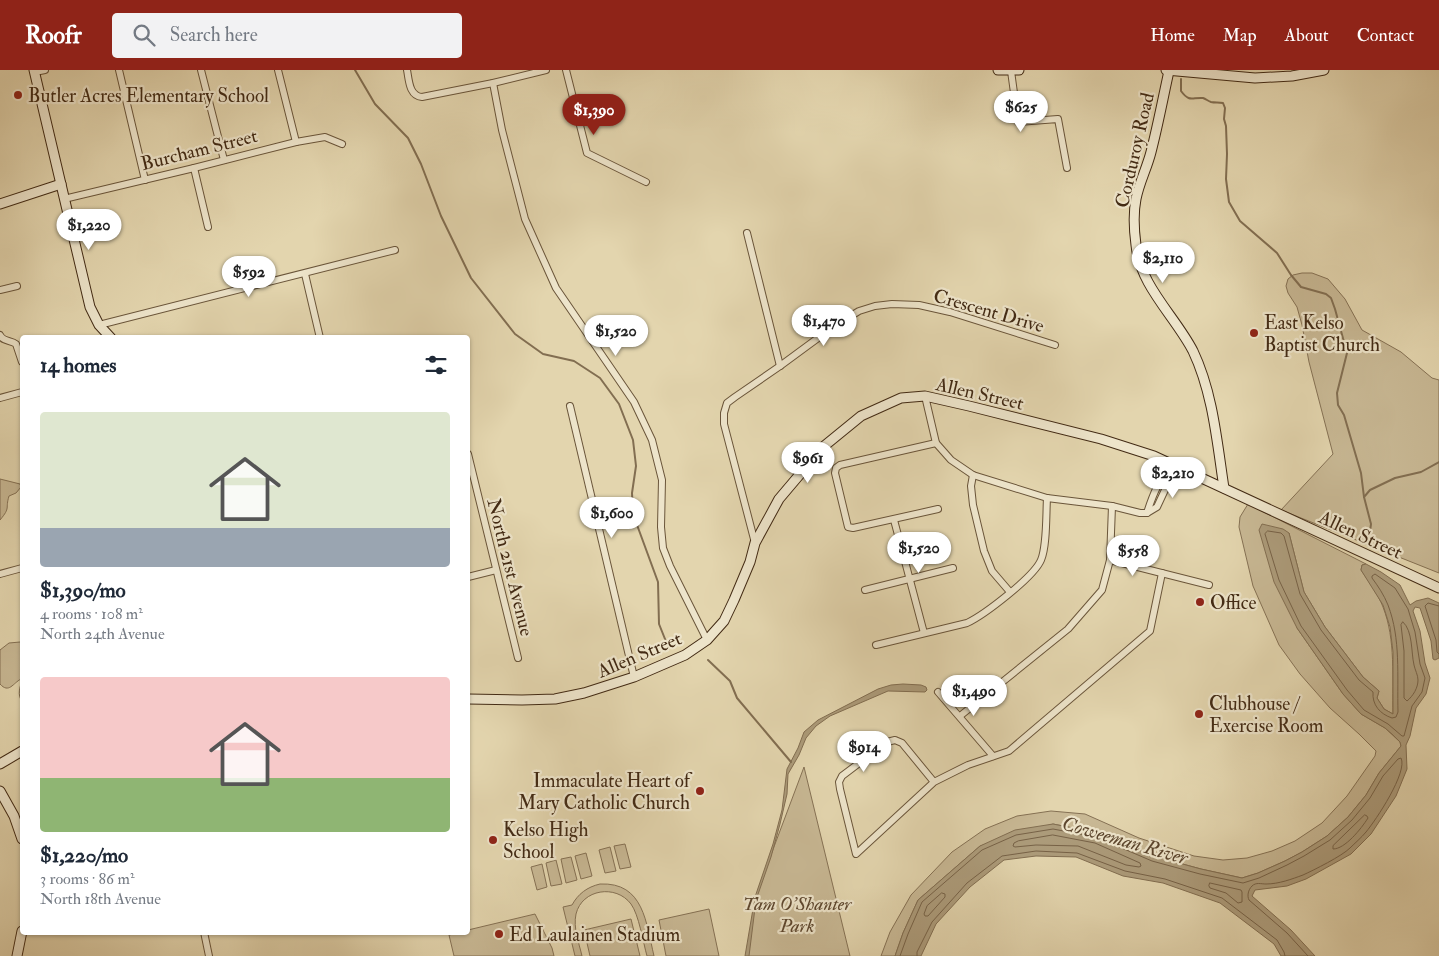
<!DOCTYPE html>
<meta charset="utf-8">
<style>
body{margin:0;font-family:"IM FELL Double Pica",serif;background:#f2f2f3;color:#1f2937;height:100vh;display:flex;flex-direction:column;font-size:19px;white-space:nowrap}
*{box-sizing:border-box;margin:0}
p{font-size:16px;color:#747a83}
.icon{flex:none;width:28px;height:28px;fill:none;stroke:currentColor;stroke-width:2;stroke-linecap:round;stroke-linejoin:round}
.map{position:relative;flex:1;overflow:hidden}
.side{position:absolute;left:20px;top:265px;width:450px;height:600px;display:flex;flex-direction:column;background:#fff;border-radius:5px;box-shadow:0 1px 4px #0004}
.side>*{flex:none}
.price{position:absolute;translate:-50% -42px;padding:0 11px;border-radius:18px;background:#fff;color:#222;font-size:16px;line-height:32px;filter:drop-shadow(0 1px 2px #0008)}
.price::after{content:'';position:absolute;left:50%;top:30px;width:15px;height:11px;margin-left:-8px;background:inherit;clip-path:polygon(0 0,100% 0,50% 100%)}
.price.on{background:#8f2418;color:#fff}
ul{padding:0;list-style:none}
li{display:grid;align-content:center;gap:10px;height:265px;padding:0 20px}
li span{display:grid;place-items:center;height:155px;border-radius:5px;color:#555}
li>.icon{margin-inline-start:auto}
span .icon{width:90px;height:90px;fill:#fffc;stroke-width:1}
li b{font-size:21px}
h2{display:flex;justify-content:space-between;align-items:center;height:60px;padding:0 20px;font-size:21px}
header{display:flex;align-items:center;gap:30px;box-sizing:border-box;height:70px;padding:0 25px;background:#8f2418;color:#fff}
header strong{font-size:24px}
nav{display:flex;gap:28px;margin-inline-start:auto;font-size:18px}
.search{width:350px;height:45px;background:#f2f2f3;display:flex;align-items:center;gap:12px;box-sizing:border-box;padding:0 18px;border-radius:5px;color:#747a83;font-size:19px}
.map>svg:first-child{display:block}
</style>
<header>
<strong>Roofr</strong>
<div class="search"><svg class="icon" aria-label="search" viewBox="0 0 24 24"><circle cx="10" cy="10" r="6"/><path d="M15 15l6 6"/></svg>Search here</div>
<nav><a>Home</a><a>Map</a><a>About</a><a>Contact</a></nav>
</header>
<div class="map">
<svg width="1439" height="886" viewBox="0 0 1439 886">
<rect width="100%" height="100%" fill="#e3d5ae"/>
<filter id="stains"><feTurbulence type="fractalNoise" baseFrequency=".004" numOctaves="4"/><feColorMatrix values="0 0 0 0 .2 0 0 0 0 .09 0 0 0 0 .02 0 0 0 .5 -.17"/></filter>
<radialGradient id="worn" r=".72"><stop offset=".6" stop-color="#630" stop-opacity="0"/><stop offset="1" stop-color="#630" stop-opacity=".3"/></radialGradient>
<!-- green -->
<g fill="#c8b894" stroke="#857154">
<path d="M1302,203H1312L1328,209L1345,229L1362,260L1401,282L1432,308L1439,310V503L1281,440L1333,384L1309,292L1302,255L1297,237L1288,223L1286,216L1288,209L1293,205Z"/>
<path d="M0,409L20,414L21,417L16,423L9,426C5,439 11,437 0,450Z"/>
<path d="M1248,434L1366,494L1362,495L1361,500C1369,512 1378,524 1383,537C1396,570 1392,608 1393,644L1384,639L1377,628L1379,621L1363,607L1325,557L1304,522L1289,463L1297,558L1343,624L1361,644L1385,658L1400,672L1401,676L1379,703L1366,725L1348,747L1327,766L1302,782L1285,791L1258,803L1242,808L1201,799L1153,786L1098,763L1053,754L980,776L918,830L903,863L895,886H881L890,862L911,825L952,782L985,759L1017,746L1051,741L1085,744L1139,768L1194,786L1223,790L1247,788L1272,781L1295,771L1322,753L1347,726L1375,686L1376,681L1359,664L1330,638L1300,604L1279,575L1253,516L1239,457L1240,447Z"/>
<path d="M22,571V631C17,625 20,617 22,610L21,609C13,613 9,624 0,614V580L9,573L20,572Z"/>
<path d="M804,697L850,886H747L754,836L760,814Z"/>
<path d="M625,774L631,797L620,799L614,776Z"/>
<path d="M610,777L616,801L605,803L599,780Z"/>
<path d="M586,783L592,806L581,809L575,786Z"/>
<path d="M571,787L577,810L566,813L561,789Z"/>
<path d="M556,790L562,814L551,816L546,793Z"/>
<path d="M542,794L547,817L537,820L531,797Z"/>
<path d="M600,814C644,812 646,853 654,886H647C643,872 639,845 631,834C616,814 582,819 576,844C573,858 579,873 582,886H575L563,837L572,835C578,824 587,817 600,814Z"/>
<path d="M709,839L719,886H666L659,850Z"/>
<path d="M535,844L552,878L554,886H454L449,865L459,863L468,862V860Z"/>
<path d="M631,849L640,886H590L584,860Z"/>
</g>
<!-- water -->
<g fill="#ac9b7a" stroke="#826e51">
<path d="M1262,454L1283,459L1289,463L1304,522L1325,557L1363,607L1379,621L1377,628L1384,639L1393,644V582L1390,557L1383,535L1361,500L1362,495L1366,494L1381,502L1400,515L1410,535L1416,531L1428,528L1439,533V588L1435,590L1433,589L1431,571L1420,538L1415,537L1413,541L1420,561L1425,593L1430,608L1426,624L1416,638L1410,666L1406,675L1407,699L1396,726L1371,764L1351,784L1306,809L1287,816L1255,820L1252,826L1291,860L1315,886H1281L1274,874L1220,833L1163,813L1123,806L1076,787L1036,786L1004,790L970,817L936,854L921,886H895L903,863L918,830L980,776L1015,760L1053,754L1098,763L1153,786L1201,799L1242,808L1258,803L1285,791L1302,782L1327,766L1348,747L1366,725L1379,703L1401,676L1400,672L1392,664L1385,658L1361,644L1343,624L1297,558L1274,512L1259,460Z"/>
<path d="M903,614L921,615L926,617L927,620L925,622L888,621L830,646L816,656L806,668L799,685L788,704L787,724L780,754L771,787L756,830L749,886H745L755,827L773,774L782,740L787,699L798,678L804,662L818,650L878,619L891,615Z"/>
</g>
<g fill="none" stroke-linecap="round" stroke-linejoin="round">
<!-- shore -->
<g stroke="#776247" stroke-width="1">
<path d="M1268,461L1281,463L1284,466L1300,524L1321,560L1359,610L1373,622C1372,635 1380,644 1392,648L1396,647L1398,642C1397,606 1401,569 1388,535C1384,525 1378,516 1372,508V506L1375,504L1395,518L1408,539L1415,562L1420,594L1425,608L1422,622L1412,636L1404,666H1402L1388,654L1364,640L1347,620L1301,556L1279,510L1265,464Z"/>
<path d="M1439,536L1428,533L1425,536L1436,570L1437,582L1439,584"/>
<path d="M1403,552C1413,561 1411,582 1414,595C1415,600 1418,605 1418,610C1418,618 1413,626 1407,631L1404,628V581L1401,555Z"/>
<path d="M1365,745L1367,746L1368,748C1361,759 1345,779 1333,779V776Z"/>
<path d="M1053,765L1095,773L1140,793L1141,796L1139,797L1126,795L1078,776L1036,775L1015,777L1013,776L1014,773L1018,771Z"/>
<path d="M1210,813L1241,820L1242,822V832L1238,833L1226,823L1210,818L1209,816Z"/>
<path d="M942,823L945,824V827L928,846H925L924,844L927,836Z"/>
<path d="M900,886L908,864L922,832L982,780L1016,765L1053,759L1096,767L1152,791L1200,804L1243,813L1259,808L1287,795L1304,786L1330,770L1352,750L1370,728L1383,706L1398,689L1401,688C1408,702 1376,750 1366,762C1361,768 1355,773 1350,778C1342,786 1314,800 1303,805C1292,809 1279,814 1266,814C1261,814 1256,812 1252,816C1248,820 1247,826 1249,830L1287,863L1308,886"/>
<path d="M917,886V882L932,852L967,813L1002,786L1036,781L1077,783L1125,801L1165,809L1222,828L1277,870L1284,882L1285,886"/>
</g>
<!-- stream -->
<g stroke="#826e51" stroke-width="2">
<path d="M355,0L375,34L408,68L421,94L441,146L471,208L515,264L543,284L574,291L600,308L619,334L633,370L636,396L632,423L633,444L658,512L659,554L669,579"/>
<path d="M1181,9V21C1190,33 1192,27 1203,28C1206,29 1208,31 1211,32C1215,33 1219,32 1223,33L1225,38L1224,49L1226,56L1227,84L1226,109L1229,132L1240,151L1277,183L1291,205L1301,217L1326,224L1331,228L1335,239L1347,283L1337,323L1338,335L1344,345L1361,403L1364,427L1371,454L1368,476"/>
<path d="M1364,427L1370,420L1395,408L1421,402L1439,392"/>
<path d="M708,590L730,611L737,628L791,692"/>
</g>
<!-- street casing -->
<g stroke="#6a553a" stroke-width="8">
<g id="street">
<path d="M119,0L145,110"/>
<path d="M201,0L224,90"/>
<path d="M278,0L296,72"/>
<path d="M407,0C409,10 409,26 422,27L493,13L546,0"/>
<path d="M566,0L587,83L646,112"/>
<path d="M1011,1L1018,52L1058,49L1067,98"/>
<path d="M35,2L45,0"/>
<path d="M493,13L502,60L525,149L556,218L634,332L652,370L662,410L661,457L663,478L670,496L707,570"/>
<path d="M194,98L208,157"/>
<path d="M64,129L194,98L296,72L325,67L342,74"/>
<path d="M747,163L780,296"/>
<path d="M305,204L320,268"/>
<path d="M0,220L17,216"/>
<path d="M99,255L395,180"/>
<path d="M0,265C3,272 11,270 16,274L22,292"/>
<path d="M925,326L936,373L951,390L973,405L1047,428L1112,436L1140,443H1147L1157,437L1171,407L1173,395"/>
<path d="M0,328L22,322"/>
<path d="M570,336L634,607"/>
<path d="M936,373L840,395L836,398L835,403L848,457L853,458L938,439"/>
<path d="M468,384L518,588"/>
<path d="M973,405L971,416L973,435L984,481L992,501L1010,522"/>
<path d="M1147,443C1153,424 1159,409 1173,395"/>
<path d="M894,450L924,563"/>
<path d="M755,473L724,354V343L727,333L735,327L780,296L833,257L859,241L875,236L892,234L919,235L950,242L1055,275"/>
<path d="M1110,490L1209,515"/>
<path d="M0,504L22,498"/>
<path d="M468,507L496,500"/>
<path d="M865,520L953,498"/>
<path d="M876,575L967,553C984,545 1034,507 1041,490C1047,476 1046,445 1047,428"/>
<path d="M938,622L993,686"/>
<path d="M960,646L1068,559L1102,520L1110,490L1112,436"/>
<path d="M934,712L902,673L895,670L887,672L842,706L839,712L840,719L856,784L934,712L968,695L1009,681L1150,561L1162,503"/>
<path d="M204,862L209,886"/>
</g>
</g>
<!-- secondary casing -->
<g stroke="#422a14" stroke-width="11">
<g id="secondary">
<path d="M34,0L90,237L99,255L111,268"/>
<path d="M998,0H1019"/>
<path d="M1166,0L1255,8L1292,6L1324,0"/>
<path d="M1169,1C1163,28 1158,55 1151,82C1147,98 1139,113 1136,129C1133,144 1134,160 1136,175C1140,216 1175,246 1193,281C1213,323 1217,372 1224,418"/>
<path d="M0,134L61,114"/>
<path d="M468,629L522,630L555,629L584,623L634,607L685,585L707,570L724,551L734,530L750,492L755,473L779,429L823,377L861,346L901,328L925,326L969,336L1101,369L1154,386L1439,518"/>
<path d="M0,694L22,681"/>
<path d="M0,721L14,746L22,769"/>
<path d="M17,886L22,861"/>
</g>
</g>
<!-- street -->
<use href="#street" stroke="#ede4ca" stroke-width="6"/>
<!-- secondary -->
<use href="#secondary" stroke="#ede4ca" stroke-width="9"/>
</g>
<!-- markers -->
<g fill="#8f2418" stroke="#ede4ca" stroke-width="2">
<circle cx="18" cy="25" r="5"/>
<circle cx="1254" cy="263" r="5"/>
<circle cx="1200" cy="532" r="5"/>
<circle cx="1199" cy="644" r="5"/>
<circle cx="700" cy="721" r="5"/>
<circle cx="493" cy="770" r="5"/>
<circle cx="499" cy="864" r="5"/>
</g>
<g text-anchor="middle" stroke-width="4.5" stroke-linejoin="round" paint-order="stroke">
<!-- poi labels -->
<g font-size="19" fill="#422a14" stroke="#ede4ca" text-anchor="start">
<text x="28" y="32">Butler Acres Elementary School</text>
<text x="1264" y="259">East Kelso<tspan x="1264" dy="22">Baptist Church</tspan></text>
<text x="1210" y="539">Office</text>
<text x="1209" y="640">Clubhouse /<tspan x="1209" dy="22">Exercise Room</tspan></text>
<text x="690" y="717" text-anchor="end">Immaculate Heart of<tspan x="690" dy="22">Mary Catholic Church</tspan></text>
<text x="503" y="766">Kelso High<tspan x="503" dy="22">School</tspan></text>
<text x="509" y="871">Ed Laulainen Stadium</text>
</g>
<!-- street labels -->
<g font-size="19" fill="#422a14" stroke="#ede4ca">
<text transform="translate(199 79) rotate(-14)" y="7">Burcham Street</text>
<text transform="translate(1134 80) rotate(-77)" y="7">Corduroy Road</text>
<text transform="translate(989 240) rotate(16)" y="7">Crescent Drive</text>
<text transform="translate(980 323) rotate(13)" y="7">Allen Street</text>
<text transform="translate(1361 464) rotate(25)" y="7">Allen Street</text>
<text transform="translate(511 497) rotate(76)" y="7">North 21st Avenue</text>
<text transform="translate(639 584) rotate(-23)" y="7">Allen Street</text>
</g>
<!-- park labels -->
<g font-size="19" font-style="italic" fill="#5d462e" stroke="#ede4ca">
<text x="797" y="840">Tam O'Shanter<tspan x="797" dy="22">Park</tspan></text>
</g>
<!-- water labels -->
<g font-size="20" font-style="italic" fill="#5c462e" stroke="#ede4ca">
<text transform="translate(1125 770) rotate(16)" y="7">Coweeman River</text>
</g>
</g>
<rect width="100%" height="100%" filter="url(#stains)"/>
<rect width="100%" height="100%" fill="url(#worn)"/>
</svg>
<b class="price" style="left:1021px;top:63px">$625</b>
<b class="price on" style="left:594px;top:66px">$1,390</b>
<b class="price" style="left:89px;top:181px">$1,220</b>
<b class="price" style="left:1163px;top:214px">$2,110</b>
<b class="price" style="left:249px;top:228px">$592</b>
<b class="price" style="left:824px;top:277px">$1,470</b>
<b class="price" style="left:616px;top:287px">$1,520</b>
<b class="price" style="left:808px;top:414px">$961</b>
<b class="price" style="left:1173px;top:429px">$2,210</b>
<b class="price" style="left:612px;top:469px">$1,600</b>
<b class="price" style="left:919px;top:504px">$1,520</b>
<b class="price" style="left:1133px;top:507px">$558</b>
<b class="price" style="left:974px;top:647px">$1,490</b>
<b class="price" style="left:864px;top:703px">$914</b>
<section class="side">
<h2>14 homes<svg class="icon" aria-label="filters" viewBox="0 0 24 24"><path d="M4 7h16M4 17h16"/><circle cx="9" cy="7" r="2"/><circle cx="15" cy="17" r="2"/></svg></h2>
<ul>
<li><span style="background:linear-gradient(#dfe7d0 75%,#9aa5b1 0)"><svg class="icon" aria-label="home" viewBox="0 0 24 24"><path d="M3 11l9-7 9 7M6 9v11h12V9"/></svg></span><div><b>$1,390/mo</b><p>4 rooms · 108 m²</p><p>North 24th Avenue</p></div></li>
<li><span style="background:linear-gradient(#f6c9c9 65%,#8fb573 0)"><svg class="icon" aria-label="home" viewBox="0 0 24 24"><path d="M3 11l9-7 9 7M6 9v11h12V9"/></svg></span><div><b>$1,220/mo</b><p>3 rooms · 86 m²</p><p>North 18th Avenue</p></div></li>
</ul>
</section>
</div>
